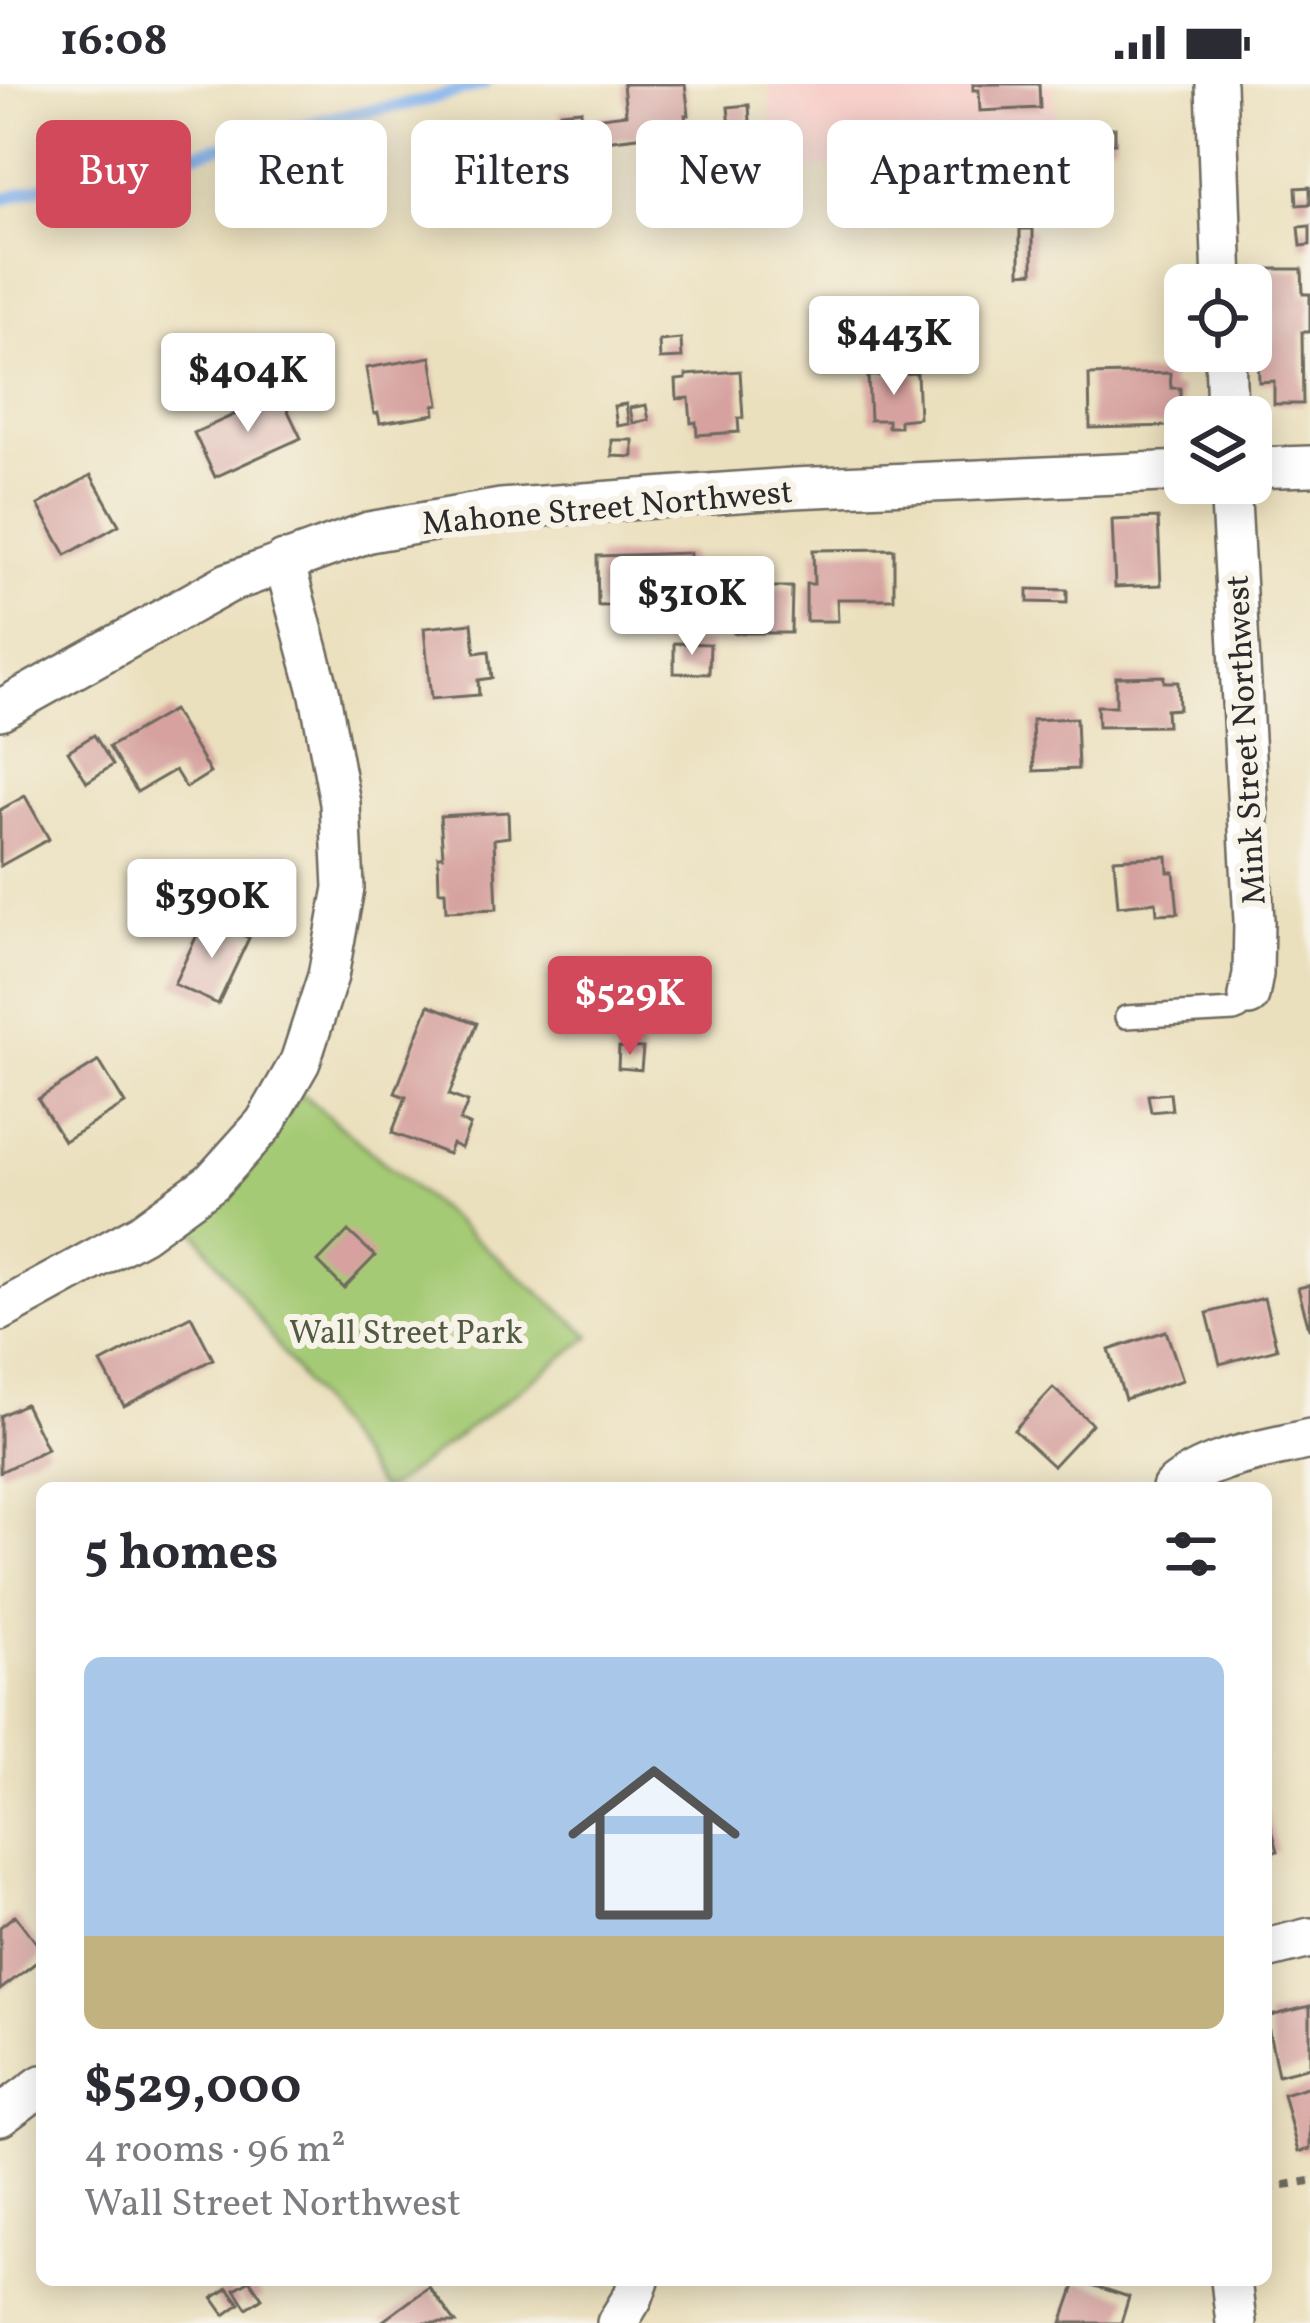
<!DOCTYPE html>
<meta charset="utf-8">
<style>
body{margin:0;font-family:Vollkorn,serif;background:#f7f7f7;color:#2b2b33;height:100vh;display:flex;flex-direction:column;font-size:45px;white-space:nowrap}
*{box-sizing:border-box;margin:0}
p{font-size:39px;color:#7c7c81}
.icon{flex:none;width:66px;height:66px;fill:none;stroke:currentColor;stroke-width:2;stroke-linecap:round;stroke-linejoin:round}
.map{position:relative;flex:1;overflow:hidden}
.details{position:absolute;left:36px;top:1398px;width:1236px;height:804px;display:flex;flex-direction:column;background:#fff;border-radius:18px;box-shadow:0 6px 30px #0003}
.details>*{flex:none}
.top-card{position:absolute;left:36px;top:36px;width:1239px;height:108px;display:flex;gap:24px}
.buttons{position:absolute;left:1164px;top:180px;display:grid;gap:24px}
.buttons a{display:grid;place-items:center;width:108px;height:108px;border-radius:18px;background:#fff;box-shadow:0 6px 30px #0003;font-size:60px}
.price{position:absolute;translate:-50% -102px;padding:0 27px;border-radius:12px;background:#fff;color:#222;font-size:39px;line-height:78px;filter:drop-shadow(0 3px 6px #0008)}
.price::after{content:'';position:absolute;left:50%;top:72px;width:36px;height:27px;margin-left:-18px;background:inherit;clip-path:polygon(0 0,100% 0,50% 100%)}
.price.active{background:#d1495b;color:#fff}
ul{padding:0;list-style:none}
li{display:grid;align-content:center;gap:24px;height:636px;padding:0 48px}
li span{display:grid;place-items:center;height:372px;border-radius:18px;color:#555}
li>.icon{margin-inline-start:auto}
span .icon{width:216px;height:216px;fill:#fffc;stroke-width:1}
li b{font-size:51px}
h2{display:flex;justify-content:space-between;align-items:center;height:144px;padding:0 48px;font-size:51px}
.chip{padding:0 42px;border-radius:18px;background:#fff;box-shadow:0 6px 30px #0003;font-size:42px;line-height:108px}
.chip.active{background:#d1495b;color:#fff}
.status{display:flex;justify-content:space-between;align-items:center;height:84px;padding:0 60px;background:#fff;direction:ltr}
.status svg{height:33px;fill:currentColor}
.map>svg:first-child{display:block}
</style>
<div class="status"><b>16:08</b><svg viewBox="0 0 49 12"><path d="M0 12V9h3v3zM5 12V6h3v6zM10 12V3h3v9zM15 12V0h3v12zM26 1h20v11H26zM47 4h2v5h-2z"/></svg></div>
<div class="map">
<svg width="1310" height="2239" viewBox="0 0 1310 2239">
<rect width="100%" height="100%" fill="#f7f3e8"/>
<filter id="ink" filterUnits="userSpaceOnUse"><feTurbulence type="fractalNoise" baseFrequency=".00833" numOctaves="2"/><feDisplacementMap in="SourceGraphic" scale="24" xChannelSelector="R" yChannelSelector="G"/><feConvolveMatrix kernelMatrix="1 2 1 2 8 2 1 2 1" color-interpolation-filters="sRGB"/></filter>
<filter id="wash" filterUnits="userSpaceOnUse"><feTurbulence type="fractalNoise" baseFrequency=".004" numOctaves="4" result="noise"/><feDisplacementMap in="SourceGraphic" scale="48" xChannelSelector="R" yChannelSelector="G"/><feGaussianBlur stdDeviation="2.7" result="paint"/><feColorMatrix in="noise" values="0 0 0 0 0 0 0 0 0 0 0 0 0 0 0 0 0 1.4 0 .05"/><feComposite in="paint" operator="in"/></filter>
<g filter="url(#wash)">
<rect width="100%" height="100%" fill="#ebe0be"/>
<!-- built -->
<path fill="#f7d0cb" d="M769,0H1054L1058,77L773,86Z"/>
<!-- green -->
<path fill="#a5ca74" stroke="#687a50" stroke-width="3" d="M302,1010L591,1252L389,1404H380L187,1136Z"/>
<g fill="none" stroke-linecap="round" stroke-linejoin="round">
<!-- stream -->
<path stroke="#82b2ed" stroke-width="12" d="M0,116L69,94L186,66L196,69L338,32L420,18L484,0"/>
</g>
<g id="blocks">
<!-- building -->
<g fill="#d6a19f">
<path d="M623,0H685L689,31H685L687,46L661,49V54L646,56V52L596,58L593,34L626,30Z"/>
<path d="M973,0H1039L1040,24L980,27L979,6H973Z"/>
<path d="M749,21L751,53L731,54L728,23Z"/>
<path d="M581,26L583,60L590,59L592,99L560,100V28Z"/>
<path d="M1102,44H1115V59L1103,60Z"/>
<path d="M555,52L558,95L517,98L514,54Z"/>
<path d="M1310,103V120L1297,121L1296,104Z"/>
<path d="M1310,142V161L1301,162L1299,143Z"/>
<path d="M1020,145H1033V188L1020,189Z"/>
<path d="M1271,185H1302L1303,210H1310V248H1302L1303,320H1274V297L1259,298L1258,256H1272Z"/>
<path d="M681,255L682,274L660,275L659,257Z"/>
<path d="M431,273L439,320L434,321L435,330L380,339L378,329L374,330L366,284Z"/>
<path d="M740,287L743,334H738L739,348L697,351L696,338L691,339L689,314L677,315L676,296L686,295V291Z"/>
<path d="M917,289L919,334L900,336V343H888V336H870L868,292Z"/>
<path d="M1170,289L1171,304H1180L1181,326H1171L1172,342L1090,344L1089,291Z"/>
<path d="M280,310L301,354L215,393L194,349Z"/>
<path d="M626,320L629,340L617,342L614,322Z"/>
<path d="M646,321L649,336L633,339L630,324Z"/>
<path d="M612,356H633V373L612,372Z"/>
<path d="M91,391L119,441L66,471L38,421Z"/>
<path d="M1158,434L1161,501L1115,503L1112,436Z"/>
<path d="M894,465V515H837L838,537H806V500H814L813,466Z"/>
<path d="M690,469L692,520L598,522L597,472Z"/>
<path d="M734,503H792L791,549H734Z"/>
<path d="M1028,505L1067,506V519L1028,518Z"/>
<path d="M472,539L475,569L489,567L492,594L478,596L479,611L431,615L424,544Z"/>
<path d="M674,559L710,560L709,590L674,589Z"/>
<path d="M1164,592V598H1178L1179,625L1166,626L1167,642L1098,643L1097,622H1116V593Z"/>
<path d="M173,626L210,689L186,704L175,686L137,708L109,663Z"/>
<path d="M1076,634L1078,685L1034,687L1032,636Z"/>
<path d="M94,651L113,681L87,698L68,667Z"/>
<path d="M25,712L49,755L0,782V726Z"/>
<path d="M508,728L509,753L494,755L497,825L446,827L445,807H439L438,772H443L440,732Z"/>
<path d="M1167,772L1168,788H1174L1178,829L1157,830L1156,818L1118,822L1114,775Z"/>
<path d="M205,834L249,854L218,920L174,900Z"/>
<path d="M429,921L477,939L449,1011L468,1018L460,1037L470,1041L461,1064L452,1060L448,1070L392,1049L406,1013L395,1009Z"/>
<path d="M619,963L643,964L641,986L618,984Z"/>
<path d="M99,977L125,1020L64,1057L38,1015Z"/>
<path d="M1170,1009L1172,1026L1151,1028L1148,1011Z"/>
<path d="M348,1147L375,1172L344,1204L318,1178Z"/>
<path d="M1310,1201V1244H1309L1298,1204Z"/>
<path d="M1264,1214L1277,1265L1220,1280L1207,1229Z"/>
<path d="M191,1232L213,1275L124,1322L101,1279Z"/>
<path d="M1166,1247L1183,1296L1125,1315L1109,1266Z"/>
<path d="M1053,1304L1092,1340L1053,1382L1014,1346Z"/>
<path d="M25,1320L47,1365L0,1388V1332Z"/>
<path d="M1266,1725L1278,1767L1266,1770Z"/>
<path d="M15,1831L42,1866V1874L0,1906V1843Z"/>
<path d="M1310,1922V1983L1278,1991L1266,1933Z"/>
<path d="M1310,2002V2065L1298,2068L1283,2010Z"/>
<path d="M250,2196L262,2214L247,2224L235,2205Z"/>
<path d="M1077,2196L1129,2213L1121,2239H1062Z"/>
<path d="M429,2203L456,2239H380Z"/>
<path d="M228,2204L240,2220L225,2231L213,2214Z"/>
</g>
</g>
</g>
<g filter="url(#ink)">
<use href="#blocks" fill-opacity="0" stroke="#6e6a5e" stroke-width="3"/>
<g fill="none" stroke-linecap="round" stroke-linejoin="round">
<!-- lane casing -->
<g stroke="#6e6a5e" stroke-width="26">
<path id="lane" d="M1126,933L1234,927L1239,925L1249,912"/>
</g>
<!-- street casing -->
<g stroke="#6e6a5e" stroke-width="44">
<g id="street">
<path d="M1216,0L1223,201"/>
<path d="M1225,267L1227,333"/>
<path d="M1251,384L1310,382"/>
<path d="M1230,399L1254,837L1253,890L1249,912"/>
<path d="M0,626L228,499L369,448L501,425L793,404L1185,387"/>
<path d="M0,1227L142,1149L212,1098L265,1039L300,978L328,892L344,804L340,719L320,611L284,477"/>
<path d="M1172,1404C1208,1373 1265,1366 1310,1355"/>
<path d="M1266,1865L1310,1854"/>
<path d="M0,2032L42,2001"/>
<path d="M1231,2196L1236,2239"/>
<path d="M617,2239L633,2213L639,2196"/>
</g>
</g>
<!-- path -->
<path stroke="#6e6a5e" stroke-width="8" stroke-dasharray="9 9" stroke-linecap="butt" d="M1266,2104L1310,2097"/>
<!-- lane -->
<use href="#lane" stroke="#fff" stroke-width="21"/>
<!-- street -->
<use href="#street" stroke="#fff" stroke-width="39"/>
</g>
</g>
<g text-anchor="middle" stroke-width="12" stroke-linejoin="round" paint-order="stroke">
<!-- street labels -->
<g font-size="33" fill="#2b2b2b" stroke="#f7f3e8">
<text transform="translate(607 422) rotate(-5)" y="12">Mahone Street Northwest</text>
<text transform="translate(1244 656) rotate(-93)" y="12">Mink Street Northwest</text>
</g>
<!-- park labels -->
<g font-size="33" fill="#505b41" stroke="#f7f3e8">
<text x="406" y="1259">Wall Street Park</text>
</g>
</g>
</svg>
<div class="buttons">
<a><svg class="icon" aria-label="locate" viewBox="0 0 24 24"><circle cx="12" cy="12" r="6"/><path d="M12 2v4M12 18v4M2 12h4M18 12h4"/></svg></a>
<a><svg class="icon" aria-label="layers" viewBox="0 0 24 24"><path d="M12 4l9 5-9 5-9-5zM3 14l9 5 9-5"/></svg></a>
</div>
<b class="price" style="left:894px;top:314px">$443K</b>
<b class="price" style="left:248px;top:351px">$404K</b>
<b class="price" style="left:692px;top:574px">$310K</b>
<b class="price" style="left:212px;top:877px">$390K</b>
<b class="price active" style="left:630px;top:974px">$529K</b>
<div class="top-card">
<a class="chip active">Buy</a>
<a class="chip">Rent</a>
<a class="chip">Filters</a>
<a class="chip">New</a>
<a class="chip">Apartment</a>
</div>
<section class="details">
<h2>5 homes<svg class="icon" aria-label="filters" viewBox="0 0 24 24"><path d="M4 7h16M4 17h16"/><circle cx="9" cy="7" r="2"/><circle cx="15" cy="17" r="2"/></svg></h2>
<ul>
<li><span style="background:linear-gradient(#a9c7e8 75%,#c2b280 0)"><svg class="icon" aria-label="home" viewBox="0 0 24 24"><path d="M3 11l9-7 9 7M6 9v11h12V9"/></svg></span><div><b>$529,000</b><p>4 rooms · 96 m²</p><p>Wall Street Northwest</p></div></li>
</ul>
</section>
</div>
